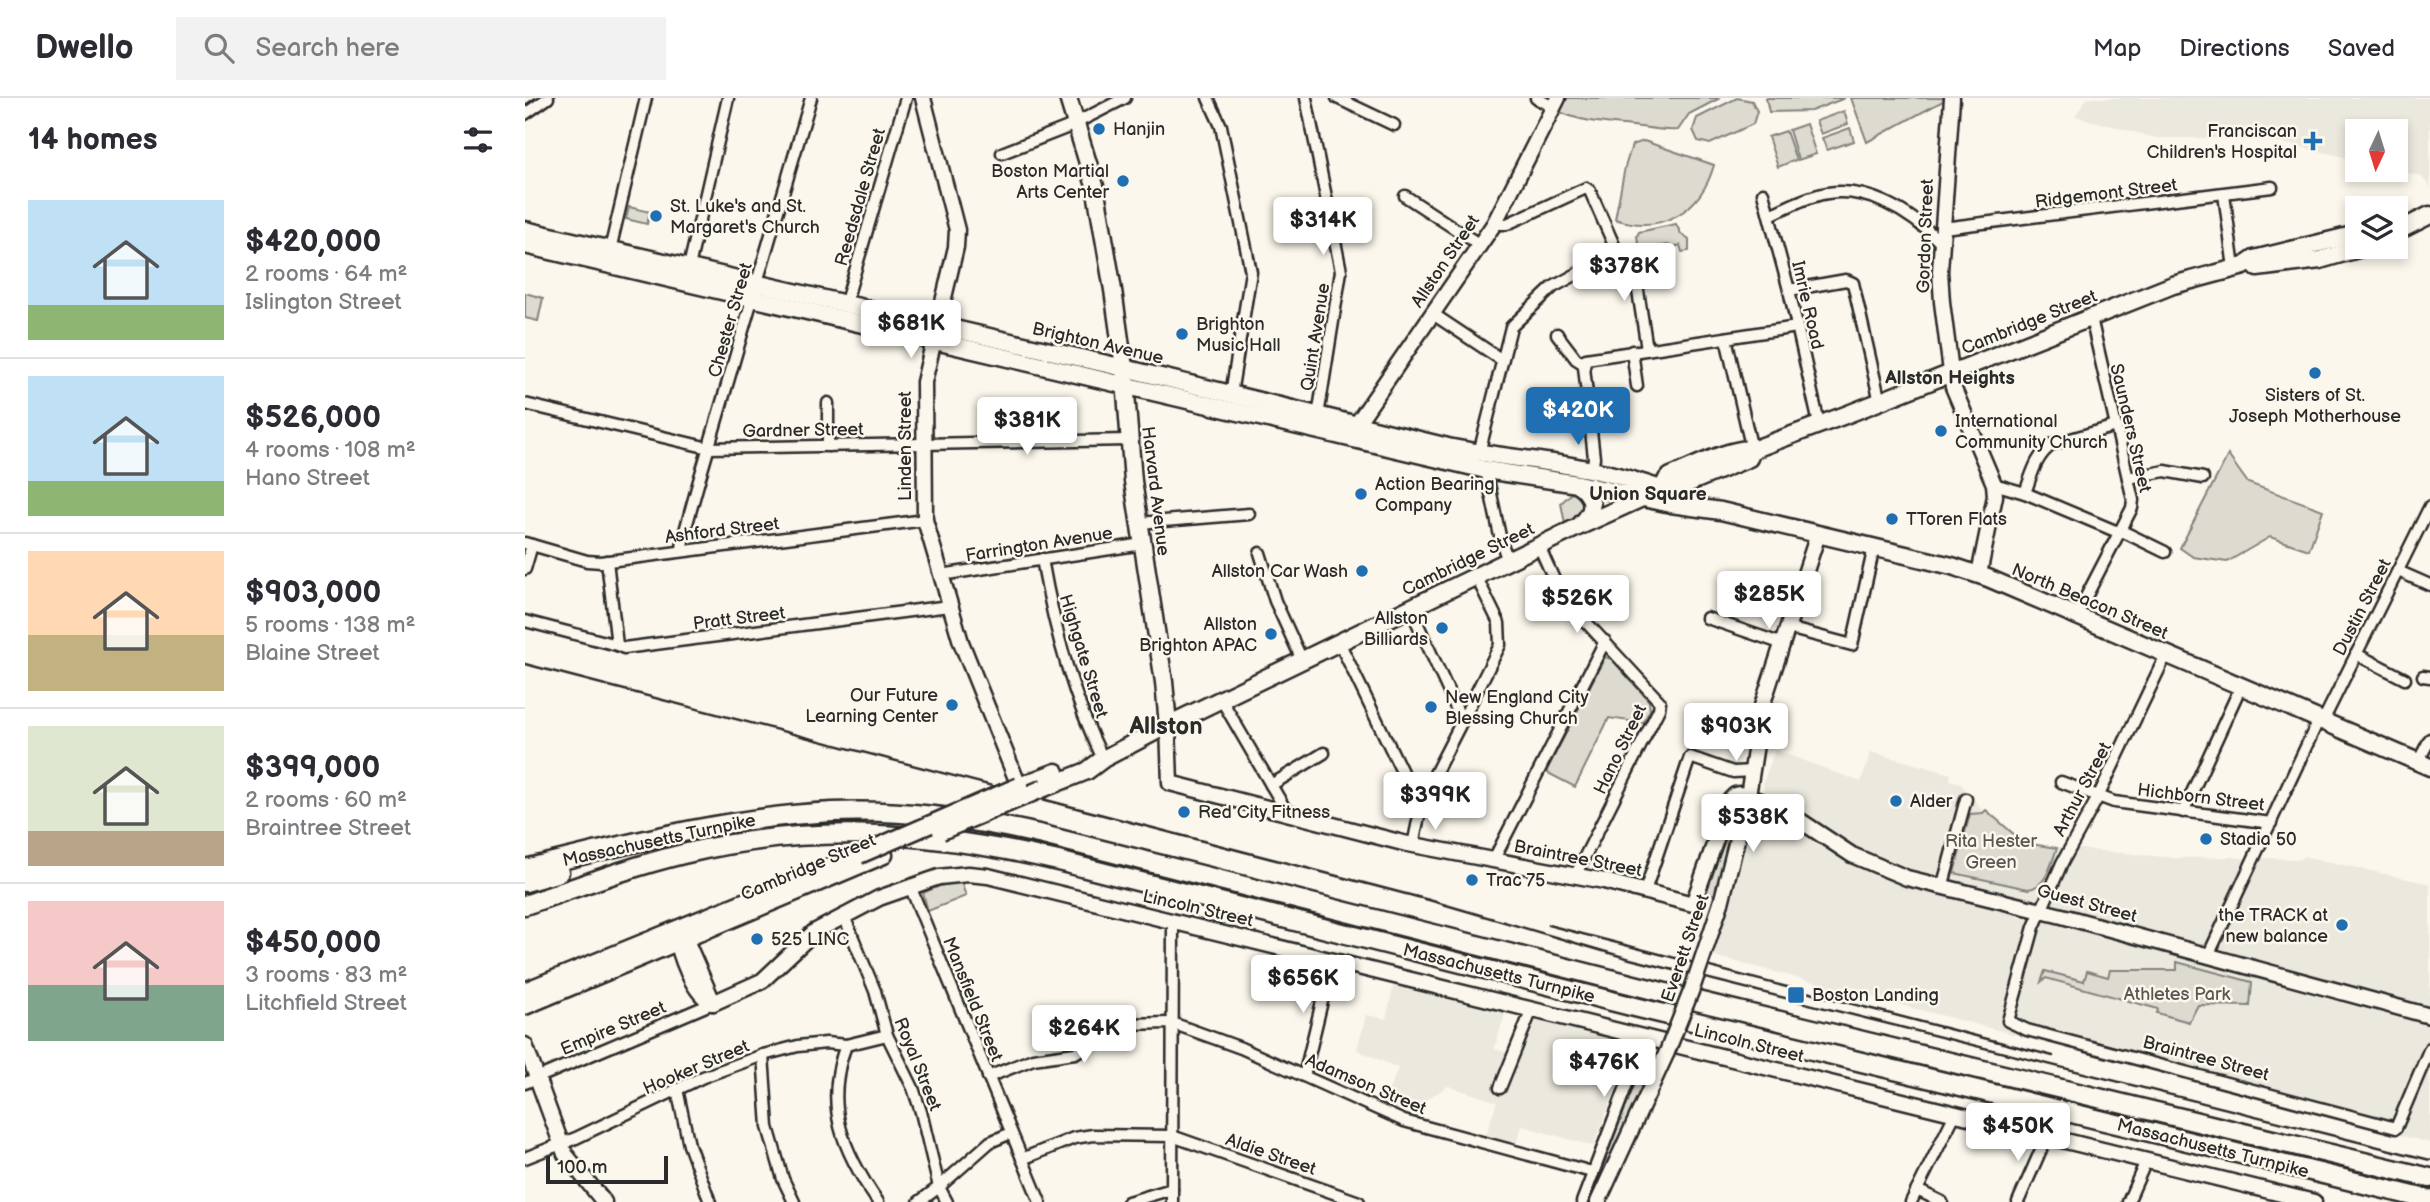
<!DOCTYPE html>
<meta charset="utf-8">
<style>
body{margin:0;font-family:"Balsamiq Sans",sans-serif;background:#f2f2f3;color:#2b2b33;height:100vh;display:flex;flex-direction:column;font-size:26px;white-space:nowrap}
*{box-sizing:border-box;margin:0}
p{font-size:23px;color:#7c7c81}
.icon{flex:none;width:38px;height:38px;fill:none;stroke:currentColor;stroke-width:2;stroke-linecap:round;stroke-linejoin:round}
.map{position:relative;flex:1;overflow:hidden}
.sheet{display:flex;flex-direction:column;background:#fff;width:525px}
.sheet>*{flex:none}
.needle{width:46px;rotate:184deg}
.controls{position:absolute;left:1820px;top:21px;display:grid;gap:14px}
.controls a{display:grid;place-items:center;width:63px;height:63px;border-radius:0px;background:#fff;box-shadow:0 4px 10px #0003;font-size:35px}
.scale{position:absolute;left:21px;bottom:18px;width:122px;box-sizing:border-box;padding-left:7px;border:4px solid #2b2b2b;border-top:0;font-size:19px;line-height:24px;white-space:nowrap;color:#2b2b2b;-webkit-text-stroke:5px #fbf7ec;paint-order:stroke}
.price{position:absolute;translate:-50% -60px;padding:0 16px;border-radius:7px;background:#fff;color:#222;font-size:23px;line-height:46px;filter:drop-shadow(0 2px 4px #0008)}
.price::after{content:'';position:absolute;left:50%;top:42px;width:21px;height:16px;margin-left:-10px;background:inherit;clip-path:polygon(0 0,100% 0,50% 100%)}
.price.current{background:#1f6fb2;color:#fff}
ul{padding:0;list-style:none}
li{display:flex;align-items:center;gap:21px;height:175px;padding:0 28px}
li+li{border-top:2px solid #e1e1e2}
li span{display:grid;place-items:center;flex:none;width:196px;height:140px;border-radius:0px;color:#555}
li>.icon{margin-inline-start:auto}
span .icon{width:84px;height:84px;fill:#fffc;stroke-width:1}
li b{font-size:30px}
h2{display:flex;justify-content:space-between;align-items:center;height:84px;padding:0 28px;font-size:30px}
header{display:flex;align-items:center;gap:42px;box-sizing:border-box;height:98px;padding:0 35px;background:#fff;border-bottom:2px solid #e1e1e2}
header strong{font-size:33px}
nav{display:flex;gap:38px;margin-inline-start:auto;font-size:24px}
.search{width:490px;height:63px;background:#f2f2f3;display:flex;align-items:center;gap:18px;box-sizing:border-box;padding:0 24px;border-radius:0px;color:#7c7c81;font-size:26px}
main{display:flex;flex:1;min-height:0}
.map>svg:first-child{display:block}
</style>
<header>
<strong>Dwello</strong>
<div class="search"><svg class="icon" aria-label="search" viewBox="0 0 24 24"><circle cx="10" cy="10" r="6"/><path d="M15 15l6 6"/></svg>Search here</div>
<nav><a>Map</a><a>Directions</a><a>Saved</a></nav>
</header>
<main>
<section class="sheet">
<h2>14 homes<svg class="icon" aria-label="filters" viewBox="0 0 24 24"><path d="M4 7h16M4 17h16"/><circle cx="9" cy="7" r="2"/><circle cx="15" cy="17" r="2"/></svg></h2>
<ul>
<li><span style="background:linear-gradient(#bfe0f5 75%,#8fb573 0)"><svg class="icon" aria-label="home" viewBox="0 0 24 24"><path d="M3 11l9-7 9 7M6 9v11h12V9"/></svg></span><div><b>$420,000</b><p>2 rooms · 64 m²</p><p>Islington Street</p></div></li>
<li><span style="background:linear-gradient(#bfe0f5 75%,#8fb573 0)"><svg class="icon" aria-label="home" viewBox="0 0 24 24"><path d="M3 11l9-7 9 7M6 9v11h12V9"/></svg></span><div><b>$526,000</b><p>4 rooms · 108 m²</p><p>Hano Street</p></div></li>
<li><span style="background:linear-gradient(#ffd9b3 60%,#c2b280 0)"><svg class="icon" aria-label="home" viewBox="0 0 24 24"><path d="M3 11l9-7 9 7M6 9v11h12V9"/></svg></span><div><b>$903,000</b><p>5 rooms · 138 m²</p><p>Blaine Street</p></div></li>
<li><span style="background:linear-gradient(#dfe7d0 75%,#b9a48a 0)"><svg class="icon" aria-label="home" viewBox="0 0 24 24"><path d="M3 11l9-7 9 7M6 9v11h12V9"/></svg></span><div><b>$399,000</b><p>2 rooms · 60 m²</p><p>Braintree Street</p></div></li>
<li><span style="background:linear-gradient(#f6c9c9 60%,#7fa58c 0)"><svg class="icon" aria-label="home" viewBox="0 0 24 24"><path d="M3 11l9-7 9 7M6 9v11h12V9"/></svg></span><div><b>$450,000</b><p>3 rooms · 83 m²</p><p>Litchfield Street</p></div></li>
</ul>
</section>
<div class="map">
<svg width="1905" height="1104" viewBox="0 0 1905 1104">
<rect width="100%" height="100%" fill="#fbf7ec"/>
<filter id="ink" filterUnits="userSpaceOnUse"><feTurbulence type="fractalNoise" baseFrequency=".0143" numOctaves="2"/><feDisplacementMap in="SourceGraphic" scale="14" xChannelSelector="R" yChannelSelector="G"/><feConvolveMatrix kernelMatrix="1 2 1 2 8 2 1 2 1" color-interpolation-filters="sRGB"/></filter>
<g filter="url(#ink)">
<!-- built -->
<g fill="#ebe8de">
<path d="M1562,0H1905V89L1896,78L1870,72L1871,33H1832V62L1768,47L1718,40H1631L1550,18Z"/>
<path d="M1250,652L1336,684L1346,654L1426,676L1425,682L1435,685L1459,714L1461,712L1502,746L1649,760L1708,759L1735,763L1736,760L1776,761L1778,758L1905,786V1045L1189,858L1218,757L1239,698L1238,685Z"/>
<path d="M745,856L781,864L772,899L754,895L752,903L734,899Z"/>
<path d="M869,886L981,913L969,951L985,955L1007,920L1103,943L1107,951L1068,1048L997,1028L990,1048L960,1039L972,1004L923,988L878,1016L858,1007L873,970L832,952L841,917L861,921Z"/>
</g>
<!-- green -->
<g fill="#dddad0" stroke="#84827e" stroke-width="2">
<path d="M1042,0H1195L1164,16L1153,32C1137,33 1124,30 1108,28C1082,25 1060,25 1035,14Z"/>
<path d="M1212,0L1227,3L1232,13L1228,26L1185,46L1173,43L1168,32L1172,20Z"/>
<path d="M1320,0L1286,13L1244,14L1241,0Z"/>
<path d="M1326,0H1420V2L1342,44Z"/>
<path d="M1319,13L1323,26L1296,36L1291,23Z"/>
<path d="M1281,26L1291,56L1273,62L1264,32Z"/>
<path d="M1325,30L1329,43L1302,52L1297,40Z"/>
<path d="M1261,33L1271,62L1253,69L1243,39Z"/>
<path d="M1119,43L1189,67C1176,113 1137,137 1090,121L1100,69L1107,47Z"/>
<path d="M104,109L125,114L122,126L101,121Z"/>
<path d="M1151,126L1156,136L1164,142V153L1157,154L1155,147L1145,151L1144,147L1114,151L1112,138L1114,134Z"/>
<path d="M0,195L18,200L13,223L0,220Z"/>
<path d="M1703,357L1723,385L1798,412L1784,452L1745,439L1702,464L1668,459L1655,450Z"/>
<path d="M1047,395L1057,401L1059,408L1052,420L1040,426L1036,405Z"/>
<path d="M1080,559L1087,561L1124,603L1125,612L1118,625L1084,620L1050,689L1021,674Z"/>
<path d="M1211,707L1203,753L1191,797L1181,795Z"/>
<path d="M1461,712L1499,745L1532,750C1526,766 1522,789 1503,791L1429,775L1445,716L1458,715Z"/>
<path d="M436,784L441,798L403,813L398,795L414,788Z"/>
<path d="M1652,864L1727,884L1725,908L1673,907L1664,924L1632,915L1633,911L1521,880L1516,884L1520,873L1559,883L1562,873L1583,879L1585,872H1652Z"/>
<path d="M1122,955L1132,959L1068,1101L1065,1100Z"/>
</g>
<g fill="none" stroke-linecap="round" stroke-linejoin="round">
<!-- street casing -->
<g stroke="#2b2b2b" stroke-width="15">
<g id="street">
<path d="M683,0L696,28L726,174L706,296"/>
<path d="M781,0L816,173L793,318"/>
<path d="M812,0L869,27"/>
<path d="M1011,0L1028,9"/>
<path d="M0,16L23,0"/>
<path d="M477,55L541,30L600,0"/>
<path d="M1238,95L1264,192L1294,326"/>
<path d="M1699,96L1709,170"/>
<path d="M880,98L955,147"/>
<path d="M1245,117C1260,110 1275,102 1290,98C1337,83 1386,114 1417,146"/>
<path d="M1418,130L1747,89"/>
<path d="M1107,154L1122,251"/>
<path d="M84,156L121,0"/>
<path d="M163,173L203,0"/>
<path d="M1264,192L1321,182L1328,185L1355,304"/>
<path d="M320,207L381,0"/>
<path d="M908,216L977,262"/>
<path d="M1032,236L1051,261L1059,266"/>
<path d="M1201,240L1227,352"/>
<path d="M1107,253L1112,288"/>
<path d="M303,305V348"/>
<path d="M0,306L184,350L604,342"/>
<path d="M954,355L986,229L1028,189L1092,154L1065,93L1061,90L982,126H969"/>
<path d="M961,372L976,443L983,463"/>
<path d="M1067,372L1069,360L1059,269L1061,261L1272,229"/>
<path d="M1603,380L1640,373L1678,380"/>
<path d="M1469,386L1500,395L1588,432L1601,435L1640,454"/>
<path d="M1500,395C1507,376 1511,357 1528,346L1591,328"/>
<path d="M614,425L724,416"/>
<path d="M0,445L62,463L76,464L400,422"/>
<path d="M1014,448L1036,497L1135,604L1134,611L1050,778"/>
<path d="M157,453L158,440L173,386L286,0"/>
<path d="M735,455L750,503L777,562"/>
<path d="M517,461C529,530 547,598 578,661"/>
<path d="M82,463L92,547L99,550L424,508"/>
<path d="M0,471L7,447"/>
<path d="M1873,473L1905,487"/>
<path d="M416,477L618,446"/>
<path d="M885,509L937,623L898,699L888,747"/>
<path d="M1551,518L1607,410L1608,402L1566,220"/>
<path d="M1182,520L1258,546"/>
<path d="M0,523L92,547"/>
<path d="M1263,530L1327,547L1349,449"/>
<path d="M814,544L896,713"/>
<path d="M1831,556L1880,581"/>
<path d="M1641,557L1573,699L1537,765L1509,829L1483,923L1502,932L1871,1030L1905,950"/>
<path d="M1898,578L1905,579"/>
<path d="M696,601L763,716"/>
<path d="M937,623L975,547L974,525L951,478"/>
<path d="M1798,623L1905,408"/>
<path d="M1893,664L1905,641"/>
<path d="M1536,684L1589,704L1746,725"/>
<path d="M746,687L799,655"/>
<path d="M1658,714L1716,588"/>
<path d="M968,763L1080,543"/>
<path d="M385,788L515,1104"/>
<path d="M1417,790L1441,701"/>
<path d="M1120,793L1165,659L1208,674L1228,673"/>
<path d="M319,818L350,893L362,937L388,990L396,1014L414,1089L422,1104"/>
<path d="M1683,858L1794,621"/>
<path d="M321,947C298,1008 318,1053 353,1104"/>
<path d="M238,957L243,1029L258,1081L269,1104"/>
<path d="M779,978L807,862"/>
<path d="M463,979L508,961L550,955L597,926L647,925L716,950L879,1023L1067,1074"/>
<path d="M0,985L188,905"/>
<path d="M975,990L1007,911"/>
<path d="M152,991L164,1047L185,1104"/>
<path d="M0,1060L51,1040L178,979L238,957L273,948L301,945L321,947L362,937"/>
<path d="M497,1061L549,1040L568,1037L647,1038L834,1104"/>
<path d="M1392,1092L1417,1104"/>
<path d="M394,1104L414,1089L465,1044L486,1035"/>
<path d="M603,1104L647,1091"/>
<path d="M647,1104L648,823"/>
<path d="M1057,1104L1120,939"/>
<path d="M1386,1104L1430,1016"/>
<path d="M1493,1104L1522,1038"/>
<path d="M1603,1104L1621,1063"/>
</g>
</g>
<!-- secondary casing -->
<g stroke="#2b2b2b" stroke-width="19">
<g id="secondary">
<path d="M398,0L432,132L431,149L399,284L400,422L436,544L494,688"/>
<path d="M1427,0L1415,173L1417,204L1428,289L1469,386L1470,398L1454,476"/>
<path d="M829,336L831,327L969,126L1033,0"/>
<path d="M643,627L645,685L878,745L1079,783L1168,806L1205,702L1210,697L1214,696L1256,710L1327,757L1382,780L1537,818L1905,918"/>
<path d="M1196,805L1223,698L1237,608L1293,436"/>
<path d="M151,835C154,856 168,897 188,905"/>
<path d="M154,835L161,842L188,904"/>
<path d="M188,905L237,883L289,834L354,800L414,779L443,776L463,778L1789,1104"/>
<path d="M0,947L40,1056L79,1104"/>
<path d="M1073,1104L1142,954"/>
</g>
</g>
<!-- primary casing -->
<g stroke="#2b2b2b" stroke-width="21">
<g id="primary">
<path d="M543,0L570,88L588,192L599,270L608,383L639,584L643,627"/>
<path d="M0,132L599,270L923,349C966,358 1009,361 1052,369C1092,376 1130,388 1167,402"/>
<path d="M1871,134L1905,117"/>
<path d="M0,147L961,372L1053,386L1146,406L1196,413L1427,468L1463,480L1905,669"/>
<path d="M1732,170L1795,162L1840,149"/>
<path d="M1053,386C1069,398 1072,411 1056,426"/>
<path d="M1137,391L1142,381L1146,378C1164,371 1211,347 1227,352L1323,316L1648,187L1719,168L1729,161L1832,136"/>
<path d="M494,688L531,674"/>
<path d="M519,690L562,673L578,661L643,627L1053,429L1137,391L1156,388L1224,360L1227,352"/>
<path d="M0,893L329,759"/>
<path d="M0,908L359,757"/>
</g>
</g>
<!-- highway casing -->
<g stroke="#2b2b2b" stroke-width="23">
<g id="highway">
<path d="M0,771C102,746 202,719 308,714C379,711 449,721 518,737L1172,903L1905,1080"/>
<path d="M0,784L34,774"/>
<path d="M0,807C52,789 104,769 158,756C285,725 406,733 533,763L1110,909L1905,1102"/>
</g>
</g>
<!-- street -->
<use href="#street" stroke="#fbf7ec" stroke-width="10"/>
<!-- secondary -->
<use href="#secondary" stroke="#fbf7ec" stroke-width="14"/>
<!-- primary -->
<use href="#primary" stroke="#fbf7ec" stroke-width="16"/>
<!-- highway -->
<use href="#highway" stroke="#fbf7ec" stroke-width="18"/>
<!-- tram -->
<path stroke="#2b2b2b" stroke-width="2" d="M0,7L10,0"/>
<!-- rail -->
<g stroke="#2b2b2b" stroke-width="2.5">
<path d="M0,566L904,802L1105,861L1905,1062"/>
<path d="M1023,827L1528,958"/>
</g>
<!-- secondary-bridge casing -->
<g stroke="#2b2b2b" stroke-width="19" stroke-linecap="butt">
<path id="secondary-bridge" d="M1142,954L1167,891L1196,805"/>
</g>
<!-- primary-bridge casing -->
<g stroke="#2b2b2b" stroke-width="21" stroke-linecap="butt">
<g id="primary-bridge">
<path d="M416,733L519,690"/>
<path d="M334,757L494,688"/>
</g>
</g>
<!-- secondary-bridge -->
<use href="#secondary-bridge" stroke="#fbf7ec" stroke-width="14"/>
<!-- primary-bridge -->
<use href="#primary-bridge" stroke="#fbf7ec" stroke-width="16"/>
</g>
</g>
<!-- markers -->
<g fill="#1f6fb2" stroke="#fbf7ec" stroke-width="2.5">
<circle cx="574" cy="31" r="7"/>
<path d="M1784.5 32.5h7v7h7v7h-7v7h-7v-7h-7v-7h7z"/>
<circle cx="598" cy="83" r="7"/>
<circle cx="131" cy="118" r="7"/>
<circle cx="657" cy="236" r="7"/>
<circle cx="1790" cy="275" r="7"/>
<circle cx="1416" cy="333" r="7"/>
<circle cx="836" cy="396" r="7"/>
<circle cx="1367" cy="421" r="7"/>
<circle cx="837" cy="473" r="7"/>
<circle cx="917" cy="530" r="7"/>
<circle cx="746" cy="536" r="7"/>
<circle cx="427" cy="607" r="7"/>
<circle cx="906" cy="609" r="7"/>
<circle cx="1371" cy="703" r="7"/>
<circle cx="659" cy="714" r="7"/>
<circle cx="1681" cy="741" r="7"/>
<circle cx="947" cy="782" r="7"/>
<circle cx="1817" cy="827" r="7"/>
<circle cx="232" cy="841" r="7"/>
<rect x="1262" y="888" width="18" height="18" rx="3.5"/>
</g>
<g text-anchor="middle" stroke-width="5" stroke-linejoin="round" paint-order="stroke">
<!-- poi labels -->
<g font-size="18" fill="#2b2b2b" stroke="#fbf7ec" text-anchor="start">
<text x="588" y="37">Hanjin</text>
<text x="1772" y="39" text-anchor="end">Franciscan<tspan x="1772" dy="21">Children's Hospital</tspan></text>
<text x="584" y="79" text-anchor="end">Boston Martial<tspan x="584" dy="21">Arts Center</tspan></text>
<text x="145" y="114">St. Luke's and St.<tspan x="145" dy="21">Margaret's Church</tspan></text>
<text x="671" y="232">Brighton<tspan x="671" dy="21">Music Hall</tspan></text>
<text x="1790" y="303" text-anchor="middle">Sisters of St.<tspan x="1790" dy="21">Joseph Motherhouse</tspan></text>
<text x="1430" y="329">International<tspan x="1430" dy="21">Community Church</tspan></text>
<text x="850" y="392">Action Bearing<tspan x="850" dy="21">Company</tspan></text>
<text x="1381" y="427">TToren Flats</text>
<text x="823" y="479" text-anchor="end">Allston Car Wash</text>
<text x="903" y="526" text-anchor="end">Allston<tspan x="903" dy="21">Billiards</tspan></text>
<text x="732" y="532" text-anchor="end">Allston<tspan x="732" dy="21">Brighton APAC</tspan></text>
<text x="413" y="603" text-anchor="end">Our Future<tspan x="413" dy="21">Learning Center</tspan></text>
<text x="920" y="605">New England City<tspan x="920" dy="21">Blessing Church</tspan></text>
<text x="1385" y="709">Alder</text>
<text x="673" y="720">Red City Fitness</text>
<text x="1695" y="747">Stadia 50</text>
<text x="961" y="788">Trac 75</text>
<text x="1803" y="823" text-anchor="end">the TRACK at<tspan x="1803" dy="21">new balance</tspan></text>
<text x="246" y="847">525 LINC</text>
<text x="1287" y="903">Boston Landing</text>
</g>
<!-- street labels -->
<g font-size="18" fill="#2b2b2b" stroke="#fbf7ec">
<text transform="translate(1581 95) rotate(-7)" y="6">Ridgemont Street</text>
<text transform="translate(335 99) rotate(-74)" y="6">Reedsdale Street</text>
<text transform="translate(1400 138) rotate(-88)" y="6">Gordon Street</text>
<text transform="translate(920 163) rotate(-56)" y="6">Allston Street</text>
<text transform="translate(1283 207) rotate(77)" y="6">Imrie Road</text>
<text transform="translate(205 222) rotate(-74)" y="6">Chester Street</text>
<text transform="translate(1504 224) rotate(-22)" y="6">Cambridge Street</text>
<text transform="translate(790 239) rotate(-81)" y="6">Quint Avenue</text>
<text transform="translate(573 245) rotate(13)" y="6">Brighton Avenue</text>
<text transform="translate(1606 330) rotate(77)" y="6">Saunders Street</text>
<text transform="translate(278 332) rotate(-1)" y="6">Gardner Street</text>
<text transform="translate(380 348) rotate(-90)" y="6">Linden Street</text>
<text transform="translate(631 393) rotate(83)" y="6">Harvard Avenue</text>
<text transform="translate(197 432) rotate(-7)" y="6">Ashford Street</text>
<text transform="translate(514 446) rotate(-9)" y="6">Farrington Avenue</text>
<text transform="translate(943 461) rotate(-26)" y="6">Cambridge Street</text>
<text transform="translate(1565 503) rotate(23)" y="6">North Beacon Street</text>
<text transform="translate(1837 509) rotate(-63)" y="6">Dustin Street</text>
<text transform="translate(214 520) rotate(-7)" y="6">Pratt Street</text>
<text transform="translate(559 558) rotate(73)" y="6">Highgate Street</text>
<text transform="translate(1095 651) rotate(-64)" y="6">Hano Street</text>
<text transform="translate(1557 691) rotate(-62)" y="6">Arthur Street</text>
<text transform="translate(1676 699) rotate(7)" y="6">Hichborn Street</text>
<text transform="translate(134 742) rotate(-12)" y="6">Massachusetts Turnpike</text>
<text transform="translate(1053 760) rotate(11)" y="6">Braintree Street</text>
<text transform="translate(283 769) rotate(-23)" y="6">Cambridge Street</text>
<text transform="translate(1562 805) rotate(15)" y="6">Guest Street</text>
<text transform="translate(673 810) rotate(13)" y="6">Lincoln Street</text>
<text transform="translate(1160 850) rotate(-71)" y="6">Everett Street</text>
<text transform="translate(974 875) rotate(14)" y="6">Massachusetts Turnpike</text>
<text transform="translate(448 901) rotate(68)" y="6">Mansfield Street</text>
<text transform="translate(88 930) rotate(-23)" y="6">Empire Street</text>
<text transform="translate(1224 945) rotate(14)" y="6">Lincoln Street</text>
<text transform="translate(1681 960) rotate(15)" y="6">Braintree Street</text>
<text transform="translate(393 966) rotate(68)" y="6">Royal Street</text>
<text transform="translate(171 969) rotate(-23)" y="6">Hooker Street</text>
<text transform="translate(841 986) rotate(23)" y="6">Adamson Street</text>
<text transform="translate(1688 1050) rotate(14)" y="6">Massachusetts Turnpike</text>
<text transform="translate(746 1056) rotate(19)" y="6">Aldie Street</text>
</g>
<!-- park labels -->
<g font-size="18" fill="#585754" stroke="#fbf7ec">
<text x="1466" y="749">Rita Hester<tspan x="1466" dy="21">Green</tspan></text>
<text x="1652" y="902">Athletes Park</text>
</g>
<!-- neighbourhood labels -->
<g font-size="19" font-weight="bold" fill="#2b2b2b" stroke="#fbf7ec">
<text x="1425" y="286">Allston Heights</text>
<text x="1123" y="402">Union Square</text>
</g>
<!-- district labels -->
<g font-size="24" font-weight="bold" fill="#2b2b2b" stroke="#fbf7ec">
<text x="641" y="636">Allston</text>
</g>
</g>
</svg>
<div class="controls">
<a><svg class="needle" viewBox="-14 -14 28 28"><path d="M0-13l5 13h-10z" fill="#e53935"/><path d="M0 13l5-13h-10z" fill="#7c7c81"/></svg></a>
<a><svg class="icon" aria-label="layers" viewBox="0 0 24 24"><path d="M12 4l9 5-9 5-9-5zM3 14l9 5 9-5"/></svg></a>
</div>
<div class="scale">100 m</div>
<b class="price" style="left:798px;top:159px">$314K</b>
<b class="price" style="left:1099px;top:205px">$378K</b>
<b class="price" style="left:386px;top:262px">$681K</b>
<b class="price current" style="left:1053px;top:349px">$420K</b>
<b class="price" style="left:502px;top:359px">$381K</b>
<b class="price" style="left:1244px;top:533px">$285K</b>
<b class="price" style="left:1052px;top:537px">$526K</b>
<b class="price" style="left:1211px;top:665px">$903K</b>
<b class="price" style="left:910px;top:734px">$399K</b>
<b class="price" style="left:1228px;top:756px">$538K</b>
<b class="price" style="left:778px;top:917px">$656K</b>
<b class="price" style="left:559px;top:967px">$264K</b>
<b class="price" style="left:1079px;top:1001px">$476K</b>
<b class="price" style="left:1493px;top:1065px">$450K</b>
</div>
</main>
